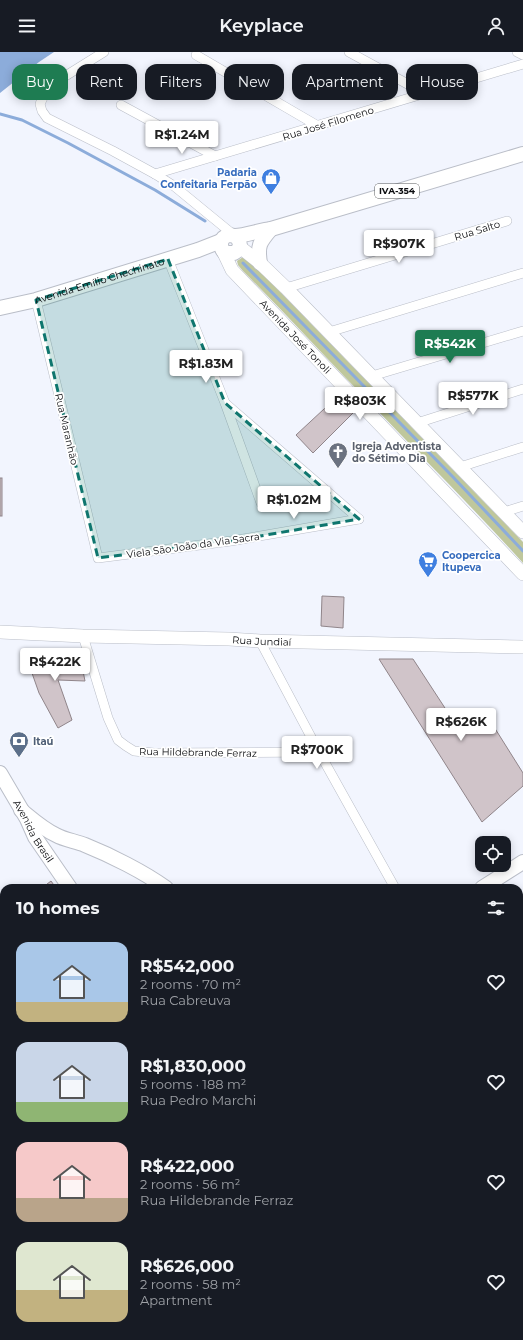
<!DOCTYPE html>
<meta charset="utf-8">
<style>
body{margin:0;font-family:Montserrat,sans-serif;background:#20242c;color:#f1f3f6;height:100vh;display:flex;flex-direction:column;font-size:15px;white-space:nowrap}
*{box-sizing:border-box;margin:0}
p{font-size:13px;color:#9ea1a6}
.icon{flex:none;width:22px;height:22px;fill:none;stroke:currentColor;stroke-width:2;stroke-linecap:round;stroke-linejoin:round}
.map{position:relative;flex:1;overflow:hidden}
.side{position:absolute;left:0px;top:832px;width:523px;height:456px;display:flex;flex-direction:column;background:#171b24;border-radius:12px 12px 0 0;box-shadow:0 2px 10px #0003}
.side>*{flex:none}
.hud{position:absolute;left:12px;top:12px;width:499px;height:36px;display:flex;gap:8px}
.controls{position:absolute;left:475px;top:784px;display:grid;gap:8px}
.controls a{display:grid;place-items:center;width:36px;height:36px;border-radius:8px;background:#171b24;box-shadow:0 2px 10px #0003;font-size:20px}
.price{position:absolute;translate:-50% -34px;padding:0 9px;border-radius:4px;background:#fff;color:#222;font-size:13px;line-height:26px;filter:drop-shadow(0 1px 2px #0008)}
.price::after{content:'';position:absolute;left:50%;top:24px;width:12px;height:9px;margin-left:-6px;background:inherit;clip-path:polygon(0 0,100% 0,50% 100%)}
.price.on{background:#1e7c52;color:#fff}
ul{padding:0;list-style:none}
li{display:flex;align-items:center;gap:12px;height:100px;padding:0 16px}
li span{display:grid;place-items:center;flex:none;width:112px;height:80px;border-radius:12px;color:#555}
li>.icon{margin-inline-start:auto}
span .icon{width:48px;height:48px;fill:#fffc;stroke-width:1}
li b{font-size:17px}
h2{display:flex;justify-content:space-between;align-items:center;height:48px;padding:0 16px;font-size:17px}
.pill{padding:0 14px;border-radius:12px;background:#171b24;box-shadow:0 2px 10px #0003;font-size:14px;line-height:36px}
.pill.on{background:#1e7c52;color:#fff}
header{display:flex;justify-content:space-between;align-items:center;height:52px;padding:0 16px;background:#171b24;font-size:18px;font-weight:600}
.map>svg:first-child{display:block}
</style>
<header><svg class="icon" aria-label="menu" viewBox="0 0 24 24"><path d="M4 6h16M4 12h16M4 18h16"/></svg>Keyplace<svg class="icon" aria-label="person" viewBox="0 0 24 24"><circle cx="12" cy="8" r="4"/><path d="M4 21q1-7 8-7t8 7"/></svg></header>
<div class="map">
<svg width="523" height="1288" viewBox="0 0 523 1288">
<rect width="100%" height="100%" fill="#f2f5fe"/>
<!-- green -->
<g fill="#bfc79c">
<path d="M243,205L260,219L523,490V511C475,458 425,408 376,357C331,312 288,264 243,219L238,213L237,209Z"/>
<path d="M35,1284H226L227,1288H36Z"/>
</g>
<!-- water -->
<path fill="#8cacda" d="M0,0H54L39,10L0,41Z"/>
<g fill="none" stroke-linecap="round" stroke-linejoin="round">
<!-- stream -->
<g stroke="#8cacda" stroke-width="3">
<path d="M0,62L22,68L68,91L155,138L205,169"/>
<path d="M243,211L453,425L523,499"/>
</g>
</g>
<!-- building -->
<g fill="#d0c4c9" stroke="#90858a">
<path d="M338,344L354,360L313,401L296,383Z"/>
<rect x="0" y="426" width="2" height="38"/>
<path d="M322,544L344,545L343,576L321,574Z"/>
<path d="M72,603L81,609L85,629L58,628L72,668L58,676L39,641L26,604Z"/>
<path d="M379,607H413L458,676L484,659L523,721V734L482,770Z"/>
<path d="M51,829L56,836H42Z"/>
<path d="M0,1282H4V1284H22V1288H0Z"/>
</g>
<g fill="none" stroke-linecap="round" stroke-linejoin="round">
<!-- minor casing -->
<g stroke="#babec8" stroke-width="10">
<g id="minor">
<path d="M104,0L59,28L47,37L40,52L42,59L47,66L113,99L155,122L174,134L235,184"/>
<path d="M349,0L424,41"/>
<path d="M517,0L523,3"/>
<path d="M196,3L318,74"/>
<path d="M121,53L215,104"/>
<path d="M155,122L523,12"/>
<path d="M168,207L225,351L261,451"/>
<path d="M286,236L507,169"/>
<path d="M36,248L98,506L231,489L359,467"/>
<path d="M329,280L523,221"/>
<path d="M372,324L523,279"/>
<path d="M226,352L359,467"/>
<path d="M417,371L523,337"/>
<path d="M460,415L523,395"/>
<path d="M504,460L523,454"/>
<path d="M83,584L108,666L118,688L126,694L134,699L154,701L319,700"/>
<path d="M260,589L319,700L395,836"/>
<path d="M519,1082L523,1088"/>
<path d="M0,1106H4"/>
<path d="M519,1119L523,1116"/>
<path d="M519,1135L523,1132"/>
<path d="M519,1242L523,1247"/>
<path d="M0,1243L4,1242"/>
<path d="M28,1284V1288"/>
<path d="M238,1284L239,1288"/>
<path d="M290,1288L317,1284"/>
</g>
</g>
<!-- secondary casing -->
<g stroke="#babec8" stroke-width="14">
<g id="secondary">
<path d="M240,195L260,211L286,236L523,480"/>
<path id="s1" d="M223,199L232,218L523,522"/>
<path id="s2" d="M0,580L83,584L229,587L260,589L523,595"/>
<path d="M0,908L4,912"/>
<path d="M0,1006H4"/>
<path d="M337,1284V1288"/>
</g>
</g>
<!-- primary casing -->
<g stroke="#babec8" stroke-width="16">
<g id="primary">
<path d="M235,184C242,190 241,197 234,201H225C220,196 219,188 226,184C230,182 232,184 235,184C243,184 262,178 271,177L523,102"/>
<path d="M260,211C257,193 260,190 271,177"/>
<path id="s3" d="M0,256L36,248L198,198L221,189"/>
<path id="s4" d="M0,721L27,767L35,785L70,836"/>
<path d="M21,758C32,767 43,777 56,783C65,788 75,789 85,793C110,803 144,820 166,836"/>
<path d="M482,836L523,810"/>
<path d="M445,1284L446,1288"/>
</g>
</g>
<!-- minor -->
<use href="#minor" stroke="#fff" stroke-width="9"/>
<!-- secondary -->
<use href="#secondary" stroke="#fff" stroke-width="13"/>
<!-- primary -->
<use href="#primary" stroke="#fff" stroke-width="14"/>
</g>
<!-- marked area -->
<path fill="#0f766e" fill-opacity="0.2" stroke="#0f766e" stroke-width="3" stroke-dasharray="8 5" stroke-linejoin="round" d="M168,207L225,351L359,467L231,489L98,506L36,248Z"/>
<!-- icons -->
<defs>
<g id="shop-pin" transform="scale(1)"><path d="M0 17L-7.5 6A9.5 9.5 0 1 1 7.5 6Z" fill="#3f7fe0" stroke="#fff"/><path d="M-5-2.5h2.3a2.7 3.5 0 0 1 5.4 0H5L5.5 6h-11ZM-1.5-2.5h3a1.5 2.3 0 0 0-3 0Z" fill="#fff"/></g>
<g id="church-pin" transform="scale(1)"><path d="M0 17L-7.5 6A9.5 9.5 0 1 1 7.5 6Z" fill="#6b7280" stroke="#fff"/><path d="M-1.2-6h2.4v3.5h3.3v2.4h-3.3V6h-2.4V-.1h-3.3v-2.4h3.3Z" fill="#fff"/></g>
<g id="supermarket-pin" transform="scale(1)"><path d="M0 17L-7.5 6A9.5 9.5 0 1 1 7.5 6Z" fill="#3f7fe0" stroke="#fff"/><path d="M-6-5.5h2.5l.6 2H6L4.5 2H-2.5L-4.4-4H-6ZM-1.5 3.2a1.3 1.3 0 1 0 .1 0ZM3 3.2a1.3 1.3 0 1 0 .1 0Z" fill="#fff"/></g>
<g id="bank-pin" transform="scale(1)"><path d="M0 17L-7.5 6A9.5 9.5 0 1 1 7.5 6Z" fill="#5c6f8a" stroke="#fff"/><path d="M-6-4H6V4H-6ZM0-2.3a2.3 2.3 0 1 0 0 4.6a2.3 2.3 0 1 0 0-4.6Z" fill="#fff"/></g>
</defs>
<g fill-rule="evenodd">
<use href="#shop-pin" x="271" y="126"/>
<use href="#church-pin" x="338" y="400"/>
<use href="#supermarket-pin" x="428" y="509"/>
<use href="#bank-pin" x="19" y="689"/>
</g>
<g text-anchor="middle" stroke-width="3.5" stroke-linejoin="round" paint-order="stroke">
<!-- shield labels -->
<rect fill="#fff" stroke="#555658" stroke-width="1" x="375" y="132" width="44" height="14" rx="3"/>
<g font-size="9" font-weight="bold" fill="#0c0d10">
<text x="397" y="142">IVA-354</text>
</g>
<!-- street labels -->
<g font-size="10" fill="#0c0d10" stroke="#fff">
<text transform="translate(328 71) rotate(-17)" y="4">Rua José Filomeno</text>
<text transform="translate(477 178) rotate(-17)" y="4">Rua Salto</text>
<text dy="4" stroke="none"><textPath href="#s3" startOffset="103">Avenida Emílio Chechinato</textPath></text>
<text dy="4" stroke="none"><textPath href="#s1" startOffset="113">Avenida José Tonoli</textPath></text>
<text transform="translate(67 377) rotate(77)" y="4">Rua Maranhão</text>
<text transform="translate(193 493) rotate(-8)" y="4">Viela São João da Via Sacra</text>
<text dy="4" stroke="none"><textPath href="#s2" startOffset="262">Rua Jundiaí</textPath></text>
<text transform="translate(198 700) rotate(1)" y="4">Rua Hildebrande Ferraz</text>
<text dy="4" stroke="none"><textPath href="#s4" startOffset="67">Avenida Brasil</textPath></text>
</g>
<!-- shop labels -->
<g font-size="10" font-weight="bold" fill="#366cbe" stroke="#fff" text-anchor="end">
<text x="257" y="124">Padaria<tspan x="257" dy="12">Confeitaria Ferpão</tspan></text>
<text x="442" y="507" text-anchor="start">Coopercica<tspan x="442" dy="12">Itupeva</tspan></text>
</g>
<!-- worship labels -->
<g font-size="10" font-weight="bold" fill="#5b616d" stroke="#fff" text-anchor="start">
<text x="352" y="398">Igreja Adventista<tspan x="352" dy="12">do Sétimo Dia</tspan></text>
</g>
<!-- service labels -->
<g font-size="10" font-weight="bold" fill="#4e5e75" stroke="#fff" text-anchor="start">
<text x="33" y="693">Itaú</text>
</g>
</g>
</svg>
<div class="controls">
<a><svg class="icon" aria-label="locate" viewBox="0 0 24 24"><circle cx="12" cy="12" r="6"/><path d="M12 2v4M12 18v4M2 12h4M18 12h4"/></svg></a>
</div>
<b class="price" style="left:182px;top:103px">R$1.24M</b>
<b class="price" style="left:399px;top:212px">R$907K</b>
<b class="price on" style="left:450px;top:312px">R$542K</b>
<b class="price" style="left:206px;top:332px">R$1.83M</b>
<b class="price" style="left:473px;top:364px">R$577K</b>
<b class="price" style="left:360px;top:369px">R$803K</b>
<b class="price" style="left:294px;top:468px">R$1.02M</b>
<b class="price" style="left:55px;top:630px">R$422K</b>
<b class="price" style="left:461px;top:690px">R$626K</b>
<b class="price" style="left:317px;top:718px">R$700K</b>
<div class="hud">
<a class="pill on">Buy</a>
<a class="pill">Rent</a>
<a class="pill">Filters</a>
<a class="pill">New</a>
<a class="pill">Apartment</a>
<a class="pill">House</a>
</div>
<section class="side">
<h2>10 homes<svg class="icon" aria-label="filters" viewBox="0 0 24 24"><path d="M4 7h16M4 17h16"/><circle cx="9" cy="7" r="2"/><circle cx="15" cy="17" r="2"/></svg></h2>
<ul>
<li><span style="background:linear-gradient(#a9c7e8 75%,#c2b280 0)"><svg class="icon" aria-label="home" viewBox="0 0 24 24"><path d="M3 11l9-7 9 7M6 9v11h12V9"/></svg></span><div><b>R$542,000</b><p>2 rooms · 70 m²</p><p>Rua Cabreuva</p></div><svg class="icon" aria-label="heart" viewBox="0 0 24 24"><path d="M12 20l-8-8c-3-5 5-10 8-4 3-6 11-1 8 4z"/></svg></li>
<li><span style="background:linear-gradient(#c9d6e8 75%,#8fb573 0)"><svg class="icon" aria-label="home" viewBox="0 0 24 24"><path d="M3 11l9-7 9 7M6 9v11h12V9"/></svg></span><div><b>R$1,830,000</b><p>5 rooms · 188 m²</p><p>Rua Pedro Marchi</p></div><svg class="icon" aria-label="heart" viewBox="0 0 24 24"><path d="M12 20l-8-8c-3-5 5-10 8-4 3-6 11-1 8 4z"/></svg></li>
<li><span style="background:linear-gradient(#f6c9c9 70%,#b9a48a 0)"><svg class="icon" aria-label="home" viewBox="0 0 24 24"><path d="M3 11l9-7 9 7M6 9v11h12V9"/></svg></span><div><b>R$422,000</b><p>2 rooms · 56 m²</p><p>Rua Hildebrande Ferraz</p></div><svg class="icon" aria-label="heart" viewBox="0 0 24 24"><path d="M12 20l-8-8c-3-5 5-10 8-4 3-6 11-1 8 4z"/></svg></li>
<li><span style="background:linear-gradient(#dfe7d0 60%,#c2b280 0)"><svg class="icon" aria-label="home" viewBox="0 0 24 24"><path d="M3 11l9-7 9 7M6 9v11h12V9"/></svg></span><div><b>R$626,000</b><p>2 rooms · 58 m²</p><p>Apartment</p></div><svg class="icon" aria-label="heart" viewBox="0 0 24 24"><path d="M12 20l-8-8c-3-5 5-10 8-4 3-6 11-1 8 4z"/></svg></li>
</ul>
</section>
</div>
